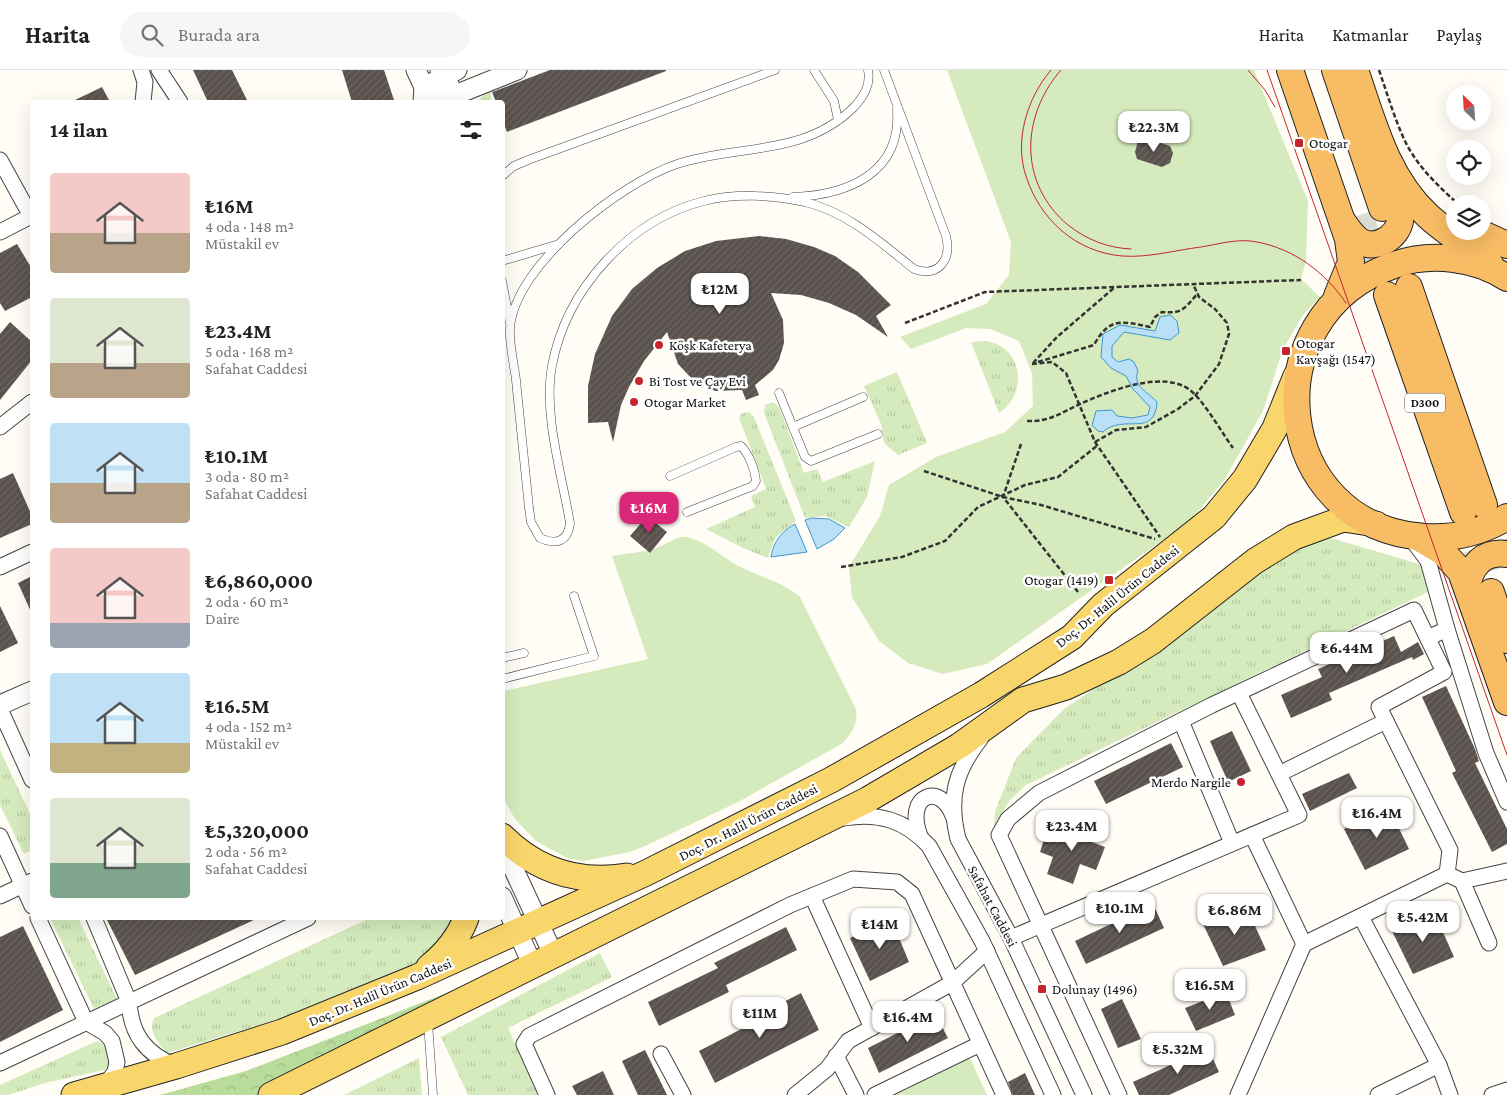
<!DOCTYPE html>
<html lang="tr">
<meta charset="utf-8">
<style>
body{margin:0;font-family:"Crimson Pro",serif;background:#f6f6f6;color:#222;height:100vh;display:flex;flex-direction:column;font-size:19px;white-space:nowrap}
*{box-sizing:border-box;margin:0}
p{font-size:16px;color:#767676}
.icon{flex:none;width:28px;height:28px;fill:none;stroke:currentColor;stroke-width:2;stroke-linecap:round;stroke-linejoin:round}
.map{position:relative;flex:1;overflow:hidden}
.details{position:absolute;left:30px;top:30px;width:475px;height:820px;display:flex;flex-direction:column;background:#fff;border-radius:5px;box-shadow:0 5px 20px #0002}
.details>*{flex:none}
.needle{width:32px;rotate:335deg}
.tools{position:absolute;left:1446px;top:15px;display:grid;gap:10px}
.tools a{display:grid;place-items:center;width:45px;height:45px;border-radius:50%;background:#fff;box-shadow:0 5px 20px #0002;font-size:25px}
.price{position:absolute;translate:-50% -42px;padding:0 11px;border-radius:10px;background:#fff;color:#222;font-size:16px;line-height:32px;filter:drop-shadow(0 1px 2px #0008)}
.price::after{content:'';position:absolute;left:50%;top:30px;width:15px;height:11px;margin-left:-8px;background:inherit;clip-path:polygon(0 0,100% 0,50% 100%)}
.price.current{background:#db2777;color:#fff}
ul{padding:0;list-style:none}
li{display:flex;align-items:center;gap:15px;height:125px;padding:0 20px}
li span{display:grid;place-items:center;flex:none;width:140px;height:100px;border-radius:5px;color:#555}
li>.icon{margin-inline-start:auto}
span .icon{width:60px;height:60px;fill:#fffc;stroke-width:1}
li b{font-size:21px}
h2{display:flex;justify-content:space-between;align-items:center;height:60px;padding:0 20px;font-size:21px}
header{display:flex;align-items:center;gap:30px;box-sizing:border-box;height:70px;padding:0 25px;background:#fff;border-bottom:1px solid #e0e0e0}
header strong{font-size:24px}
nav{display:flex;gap:28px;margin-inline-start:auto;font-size:18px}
.search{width:350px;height:45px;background:#f6f6f6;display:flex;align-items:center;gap:12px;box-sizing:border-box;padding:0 18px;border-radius:28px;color:#767676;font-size:19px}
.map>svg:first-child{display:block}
</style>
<header>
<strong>Harita</strong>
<div class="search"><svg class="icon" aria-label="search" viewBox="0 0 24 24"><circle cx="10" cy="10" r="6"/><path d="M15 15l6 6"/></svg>Burada ara</div>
<nav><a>Harita</a><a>Katmanlar</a><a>Paylaş</a></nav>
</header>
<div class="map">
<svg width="1507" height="1025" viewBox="0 0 1507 1025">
<defs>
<pattern id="grass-tufts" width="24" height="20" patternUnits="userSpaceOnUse" patternTransform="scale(1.25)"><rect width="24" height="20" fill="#d5ebbd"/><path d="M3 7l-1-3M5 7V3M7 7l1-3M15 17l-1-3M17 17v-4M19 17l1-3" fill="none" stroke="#b6c8a1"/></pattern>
<pattern id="forest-crowns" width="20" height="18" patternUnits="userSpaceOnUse" patternTransform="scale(1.25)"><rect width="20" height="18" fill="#b9dc9c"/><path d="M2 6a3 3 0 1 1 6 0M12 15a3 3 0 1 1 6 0" fill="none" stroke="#9ebc85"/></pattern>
<pattern id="building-hatch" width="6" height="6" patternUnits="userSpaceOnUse" patternTransform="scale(1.25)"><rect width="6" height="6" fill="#5a524d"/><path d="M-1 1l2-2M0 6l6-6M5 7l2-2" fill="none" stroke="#6d6662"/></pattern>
</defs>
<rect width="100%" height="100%" fill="#fffdf5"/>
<!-- grass -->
<g fill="url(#grass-tufts)">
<path d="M490,20L492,32H476Z"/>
<path d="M985,271C1023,276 1029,323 999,343L971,272Z"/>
<path d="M897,302L927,373L898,385L884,373L881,354L864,316Z"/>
<path d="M773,332L779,337L804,403L817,399L823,412L875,391L867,427L849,457L825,446L805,448L764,343L765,335Z"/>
<path d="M749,342L754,347L796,451L775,468L768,488L743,478L706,459L755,437L751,426L766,419L739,348L742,343Z"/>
<path d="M1324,466L1426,496L1434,519L1026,715L1010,730L994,756L995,742L1016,688L1064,639L1144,585L1295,475Z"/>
<path d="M0,680L32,748V780L24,784L0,735Z"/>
<path d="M50,848H78L117,929L94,939Z"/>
<path d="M370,848H459L442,873L412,899L305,941L167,983C158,972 148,963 154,948Z"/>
<path d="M600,883L612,907L508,958L538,1025H468L441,967Z"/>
<path d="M97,971L106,976L113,990L109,999L45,1013L8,1025H0V1015Z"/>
<path d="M419,988L422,1025H344Z"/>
</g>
<!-- forest -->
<path fill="url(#forest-crowns)" d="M462,917L261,1025H160L246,1001Z"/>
<!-- park -->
<g fill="#d5ebbd">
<path d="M947,0H1254L1308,131L1306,191L1301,209L1320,227L1303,245L1283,279L1263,341L1225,409L1191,450L987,594L943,604L908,593L879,571L852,527L849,497L880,446L889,415L936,387L1005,362L1033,336L1032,303L1019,271L990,259L966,258L911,279L900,267L986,234L1009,205L1011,172Z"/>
<path d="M680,467C698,465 719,485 735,494C756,506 782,511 800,527L856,639C858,654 853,661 843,673L738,732L645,776L630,782L583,791L567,788L536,771L515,749L503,728V621L648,589L612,486L652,480Z"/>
<path d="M970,988L987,1025H890Z"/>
</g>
<!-- water -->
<g fill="#b9e0f7" stroke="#3f96cf">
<path d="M1170,245L1177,251L1179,263L1170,270L1124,262L1112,276V287L1118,292L1129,289L1134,292L1138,301C1132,316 1148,322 1157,332C1155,369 1123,343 1103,362L1098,361L1092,355L1096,341L1112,340L1117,346L1132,348L1148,345L1150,337L1133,319L1126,306L1111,298L1101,287L1103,264L1120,255L1155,261L1160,247Z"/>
<path d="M812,448L829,449L845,458L834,469L817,479L805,450Z"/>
<path d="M795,454L807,482L771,487C773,472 782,461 795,454Z"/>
</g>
<!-- building -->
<g fill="url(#building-hatch)">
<path d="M193,0H232L248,32H208Z"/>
<path d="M342,0H384L394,30L388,32H352Z"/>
<path d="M550,0H666V1L507,62L502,49V32H496L492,22Z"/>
<path d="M102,17L110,32H71Z"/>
<path d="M1149,69L1170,76L1173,83L1170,93L1162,97L1137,89L1135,82L1138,71Z"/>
<path d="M759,166L786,169L814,177L835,186L858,202L891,235L876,246L888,267L856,245L829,233L801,225L771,223L783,250L784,273L779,290L773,300L755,315L759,325L746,330L742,320L715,321L694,311L678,294L667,262L644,291L629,317L621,335L613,372L608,352L588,353V316L595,284L612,246L632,219L657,198L685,181L716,171Z"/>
<path d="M17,174L32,199V227L5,241L0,233V183Z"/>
<path d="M10,252L32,272V290L0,330V264Z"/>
<path d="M13,403L32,446V454L0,468V409Z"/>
<path d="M647,446L667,462L650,483L630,466Z"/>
<path d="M32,506V544L18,513Z"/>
<path d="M0,536L18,573L0,582Z"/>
<path d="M1394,566L1401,582L1418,572L1424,584L1413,590L1412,587L1329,623L1332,630L1291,648L1281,625L1322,607L1318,599Z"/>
<path d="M1446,616L1475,679L1479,691L1475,693L1507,759V774L1492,782L1452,703L1456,701L1422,627Z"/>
<path d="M1232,661L1251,701L1228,712L1210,671Z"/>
<path d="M1171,673L1183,697L1106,734L1094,711Z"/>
<path d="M1349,703L1357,718L1310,741L1302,724Z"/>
<path d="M1389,738L1409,779L1365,800L1344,759Z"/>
<path d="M1073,750L1094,758L1089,771L1105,777L1096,800L1080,794L1073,814L1047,804L1053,787L1040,782L1047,760L1066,767Z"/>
<path d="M1153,834L1164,858L1086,894L1075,871Z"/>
<path d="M1245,834L1266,880L1223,896L1203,854Z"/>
<path d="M1434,842L1454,887L1413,904L1392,861Z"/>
<path d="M106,848H258L135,905Z"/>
<path d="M892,851L909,892L870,911L850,868Z"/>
<path d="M23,856L63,940L0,972V867Z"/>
<path d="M786,857L797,880L726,915L729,922L659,956L648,932L718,898L714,893Z"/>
<path d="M1226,922L1235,945L1196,961L1185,938Z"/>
<path d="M801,923L819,960L715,1013L699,981L772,943L770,939Z"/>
<path d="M1122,929L1141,969L1118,978L1101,939Z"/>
<path d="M935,944L948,968L879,1003L868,978Z"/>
<path d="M1208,978L1219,1002L1169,1025H1139L1133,1012Z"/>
<path d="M645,980L667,1025H638L622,991Z"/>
<path d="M603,1001L614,1025H577L572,1016Z"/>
<path d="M1025,1003L1035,1025H1013L1008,1012Z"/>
</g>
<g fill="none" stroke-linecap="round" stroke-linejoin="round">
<!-- trunk-tunnel -->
<g stroke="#dbdad3" stroke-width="26" stroke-dasharray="26 13" stroke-linecap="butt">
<path d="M1360,145L1387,225"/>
<path d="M1484,435L1507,501"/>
<path d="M1463,442L1491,522"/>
</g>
<!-- service casing -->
<g stroke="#444" stroke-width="9">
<g id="service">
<path d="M814,0L834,31L838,50"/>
<path d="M868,0C871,15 864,26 854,37C804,87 738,74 677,94C621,113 515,194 510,258C509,274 514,294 516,310C520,353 525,396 529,438L531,452L540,468C556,475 568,472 570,453C562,405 543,344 552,296C566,220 628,150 704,131C735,123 774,125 805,132C849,143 880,172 914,199C938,208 952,190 946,166L884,0"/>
<path d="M502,106L514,96L528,90L775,0"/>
<path d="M793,127C848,125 902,103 897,39"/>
<path d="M502,191L559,174"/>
<path d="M502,211L510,253"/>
<path d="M779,323L805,387L811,391L878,364"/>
<path d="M793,357L863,327"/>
<path d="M670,406L736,377L741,376C749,384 755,400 756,411L753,416L687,442"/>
<path d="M502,588L524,583"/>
<path d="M502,609L594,586L574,526"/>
<path d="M428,952L433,1025"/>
</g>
</g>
<!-- minor casing -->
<g stroke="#444" stroke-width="17">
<g id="minor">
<path d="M141,0L145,12L143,32"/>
<path d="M159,0L180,32"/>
<path d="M0,90L32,148"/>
<path d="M0,162L31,146"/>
<path d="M0,357L32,332"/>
<path d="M1413,471L1428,491L1447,559"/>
<path d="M0,497L32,482"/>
<path d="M1428,568L1447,559L1486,683L1507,732"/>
<path d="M0,639L32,710"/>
<path d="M1181,651L1232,773"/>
<path d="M981,668C955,701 948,728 958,769L1011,868L1084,1025"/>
<path d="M1279,704L1386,651"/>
<path d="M844,748C878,742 905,750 929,776L982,871L1053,1025"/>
<path d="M1252,765L1304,874"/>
<path d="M0,766L32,836"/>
<path d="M920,766C904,724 941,712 953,746"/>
<path d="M1462,811L1489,873"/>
<path d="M0,826L32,811"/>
<path d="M812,826L872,958"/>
<path d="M1361,847L1439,995L1450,1025"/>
<path d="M38,848L86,952L105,963L112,971L117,992L115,1002L104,1016"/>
<path d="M94,848L129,932C131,965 146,984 176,996"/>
<path d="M1011,868L1299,745L1239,623"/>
<path d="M661,984L683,1025"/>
<path d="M836,986L856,1025"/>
<path d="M0,993L308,848"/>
<path d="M547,1025L524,974L529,966L790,835L853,809L897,812L912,824L1004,1025"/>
<path d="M795,1025L827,999L848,971L952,913L987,881"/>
<path d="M875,1025L980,974"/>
<path d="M1119,1025L999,765L1008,749L1039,723L1212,635L1414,540L1444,602L1379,637L1450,780L1447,804"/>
<path d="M1238,1025L1304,874L1447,804L1462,811L1507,801"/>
<path d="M1378,1025L1439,995"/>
<path d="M1492,1025L1507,1020"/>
</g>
</g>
<!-- tertiary casing -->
<g stroke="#444" stroke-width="21">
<g id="tertiary">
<path d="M416,0L424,17"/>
<path d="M423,32L424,17L457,0"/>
<path d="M424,32L455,25L440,0"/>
<path d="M454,32L455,25L517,0"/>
<path d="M0,635L32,621"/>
<path d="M502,774L554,886"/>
<path d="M502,827L533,896"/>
</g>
</g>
<!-- primary casing -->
<g stroke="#222" stroke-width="27">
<g id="primary">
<path d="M502,766C537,801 579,814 627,806"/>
<path d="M429,897C445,884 459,867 466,848"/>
<path d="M74,1025L176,996L282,962L417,907L646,803L831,710L981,625L1072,567L1103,535L1214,447L1245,409L1275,358L1296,306"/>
<path d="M271,1025L867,730L959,676L1023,630L1066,617L1119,592L1153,571L1255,491L1294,467L1343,449L1376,454"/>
</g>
</g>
<!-- trunk casing -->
<g stroke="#222" stroke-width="28">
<g id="trunk">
<path d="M1290,0L1348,169L1351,192L1337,226"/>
<path d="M1335,0L1382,138"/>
<path d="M1355,0C1373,52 1386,106 1427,145C1446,163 1470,176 1490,194"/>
<path d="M1343,152C1348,160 1353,167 1361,172C1377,180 1397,167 1400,151C1402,137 1396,122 1392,109"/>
<path d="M1476,161L1507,175"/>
<path d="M1507,208C1475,187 1430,182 1394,195C1249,245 1271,456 1424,467C1453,469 1482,462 1507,447"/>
<path d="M1409,217L1484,435"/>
<path d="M1387,225L1463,442"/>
<path d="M1416,466L1443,482L1461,502L1507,632"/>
<path d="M1467,517C1471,495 1483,481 1507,484"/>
<path d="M1491,522L1507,570"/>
</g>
</g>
<!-- path -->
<g stroke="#333" stroke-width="2.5" stroke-dasharray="5 2.5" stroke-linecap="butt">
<path d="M1379,0C1387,23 1394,47 1404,69C1416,95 1437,115 1458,134"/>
<path d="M905,253L985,222L1301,210"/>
<path d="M1038,292L1094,275C1109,247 1122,251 1150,257L1155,247L1162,242C1183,244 1185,238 1198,223"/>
<path d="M1033,293L1057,267L1115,217"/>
<path d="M1032,294L1052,292L1066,303L1095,372L1160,467"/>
<path d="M1027,351C1049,352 1061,343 1080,334C1107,322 1162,299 1190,320C1204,331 1222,363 1233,378"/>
<path d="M1095,372L1116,360L1146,357L1178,339L1195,326L1219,294L1229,264L1227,253L1215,239L1199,227L1193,214"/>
<path d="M1021,374L1003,427L1078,522"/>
<path d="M924,401L1003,427L1041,435L1155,469"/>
<path d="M841,497L902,487L945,471L978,437L1025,415L1058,407L1098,375"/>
</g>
<!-- service -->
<use href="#service" stroke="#fff" stroke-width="8"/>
<!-- minor -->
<use href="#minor" stroke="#fff" stroke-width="15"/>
<!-- tertiary -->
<use href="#tertiary" stroke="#fff" stroke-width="19"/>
<!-- primary -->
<use href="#primary" stroke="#f9d66b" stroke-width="25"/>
<!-- trunk -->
<use href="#trunk" stroke="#f7bc64" stroke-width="26"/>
<!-- tram -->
<g stroke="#c4262e" stroke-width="1">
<path d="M1051,0C1027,28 1014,71 1026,106C1040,150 1076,182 1122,186C1148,188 1176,180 1201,177C1219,174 1239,168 1257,172C1294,179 1325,202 1346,233"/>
<path d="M1061,0C1020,47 1019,114 1068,155C1087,170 1108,178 1131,179"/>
<path d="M1248,0L1265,20L1275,37"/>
<path d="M1267,0L1507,685"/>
</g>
</g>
<!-- markers -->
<g fill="#c4262e" stroke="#fff" stroke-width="2">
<rect x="1294" y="68" width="10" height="10" rx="2.5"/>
<circle cx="659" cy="275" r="5"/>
<rect x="1281" y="276" width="10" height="10" rx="2.5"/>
<circle cx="639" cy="311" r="5"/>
<circle cx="634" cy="332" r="5"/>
<rect x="1104" y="505" width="10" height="10" rx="2.5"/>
<circle cx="1241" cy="712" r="5"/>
<rect x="1037" y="914" width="10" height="10" rx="2.5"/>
</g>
<g text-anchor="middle" stroke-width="5" stroke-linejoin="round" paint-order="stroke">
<!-- shield labels -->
<rect fill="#fff" stroke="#585858" stroke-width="1" x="1405" y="323.5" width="40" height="19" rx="4"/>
<g font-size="12" font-weight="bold" fill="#111">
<text x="1425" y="337">D300</text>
</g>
<!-- poi labels -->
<g font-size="14" fill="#111" stroke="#fff" text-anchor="start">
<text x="1309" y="78">Otogar</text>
<text x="1296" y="278">Otogar<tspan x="1296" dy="16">Kavşağı (1547)</tspan></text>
<text x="669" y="280">Köşk Kafeterya</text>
<text x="649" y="316">Bi Tost ve Çay Evi</text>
<text x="644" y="337">Otogar Market</text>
<text x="1099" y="515" text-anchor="end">Otogar (1419)</text>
<text x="1231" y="717" text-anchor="end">Merdo Nargile</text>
<text x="1052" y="924">Dolunay (1496)</text>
</g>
<!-- street labels -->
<g font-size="14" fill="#111" stroke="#fff">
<text transform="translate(1117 526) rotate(-39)" y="5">Doç. Dr. Halil Ürün Caddesi</text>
<text transform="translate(748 752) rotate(-27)" y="5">Doç. Dr. Halil Ürün Caddesi</text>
<text transform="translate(993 836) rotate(62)" y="5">Safahat Caddesi</text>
<text transform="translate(380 922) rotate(-23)" y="5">Doç. Dr. Halil Ürün Caddesi</text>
</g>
</g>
</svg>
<div class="tools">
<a><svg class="needle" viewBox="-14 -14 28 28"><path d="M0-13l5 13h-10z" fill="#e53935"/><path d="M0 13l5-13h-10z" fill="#767676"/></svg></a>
<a><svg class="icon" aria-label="locate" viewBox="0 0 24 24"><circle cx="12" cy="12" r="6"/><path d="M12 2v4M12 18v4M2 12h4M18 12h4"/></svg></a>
<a><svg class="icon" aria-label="layers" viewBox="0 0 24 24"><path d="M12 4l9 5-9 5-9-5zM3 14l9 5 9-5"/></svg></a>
</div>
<b class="price" style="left:1154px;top:83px">₺22.3M</b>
<b class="price" style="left:720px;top:245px">₺12M</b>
<b class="price current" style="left:649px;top:464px">₺16M</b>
<b class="price" style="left:1347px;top:604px">₺6.44M</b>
<b class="price" style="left:1377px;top:769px">₺16.4M</b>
<b class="price" style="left:1072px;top:782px">₺23.4M</b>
<b class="price" style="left:1120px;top:864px">₺10.1M</b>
<b class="price" style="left:1235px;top:866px">₺6.86M</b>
<b class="price" style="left:1423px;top:873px">₺5.42M</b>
<b class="price" style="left:880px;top:880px">₺14M</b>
<b class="price" style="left:1210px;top:941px">₺16.5M</b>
<b class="price" style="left:760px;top:969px">₺11M</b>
<b class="price" style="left:908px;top:973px">₺16.4M</b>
<b class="price" style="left:1178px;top:1005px">₺5.32M</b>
<section class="details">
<h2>14 ilan<svg class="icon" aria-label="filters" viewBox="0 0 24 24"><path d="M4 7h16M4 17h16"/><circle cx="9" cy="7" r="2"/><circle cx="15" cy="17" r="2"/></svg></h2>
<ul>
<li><span style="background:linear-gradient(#f6c9c9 60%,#b9a48a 0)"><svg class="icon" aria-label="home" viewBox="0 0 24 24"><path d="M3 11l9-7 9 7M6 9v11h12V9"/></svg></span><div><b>₺16M</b><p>4 oda · 148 m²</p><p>Müstakil ev</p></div></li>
<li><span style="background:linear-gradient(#dfe7d0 65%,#b9a48a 0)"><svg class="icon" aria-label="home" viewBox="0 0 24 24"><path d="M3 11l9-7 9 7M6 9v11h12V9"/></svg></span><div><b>₺23.4M</b><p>5 oda · 168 m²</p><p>Safahat Caddesi</p></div></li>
<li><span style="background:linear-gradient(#bfe0f5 60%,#b9a48a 0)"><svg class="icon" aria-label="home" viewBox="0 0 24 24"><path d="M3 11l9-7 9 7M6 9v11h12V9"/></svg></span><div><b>₺10.1M</b><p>3 oda · 80 m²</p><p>Safahat Caddesi</p></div></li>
<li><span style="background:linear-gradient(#f6c9c9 75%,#9aa5b1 0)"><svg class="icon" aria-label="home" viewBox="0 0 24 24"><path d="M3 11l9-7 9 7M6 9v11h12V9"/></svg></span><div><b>₺6,860,000</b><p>2 oda · 60 m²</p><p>Daire</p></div></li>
<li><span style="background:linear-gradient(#bfe0f5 70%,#c2b280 0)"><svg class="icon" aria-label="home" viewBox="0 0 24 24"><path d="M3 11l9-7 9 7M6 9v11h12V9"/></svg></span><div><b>₺16.5M</b><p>4 oda · 152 m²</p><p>Müstakil ev</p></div></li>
<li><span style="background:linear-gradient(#dfe7d0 65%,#7fa58c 0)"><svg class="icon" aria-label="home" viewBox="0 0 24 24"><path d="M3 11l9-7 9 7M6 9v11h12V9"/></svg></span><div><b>₺5,320,000</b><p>2 oda · 56 m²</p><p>Safahat Caddesi</p></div></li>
</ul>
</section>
</div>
